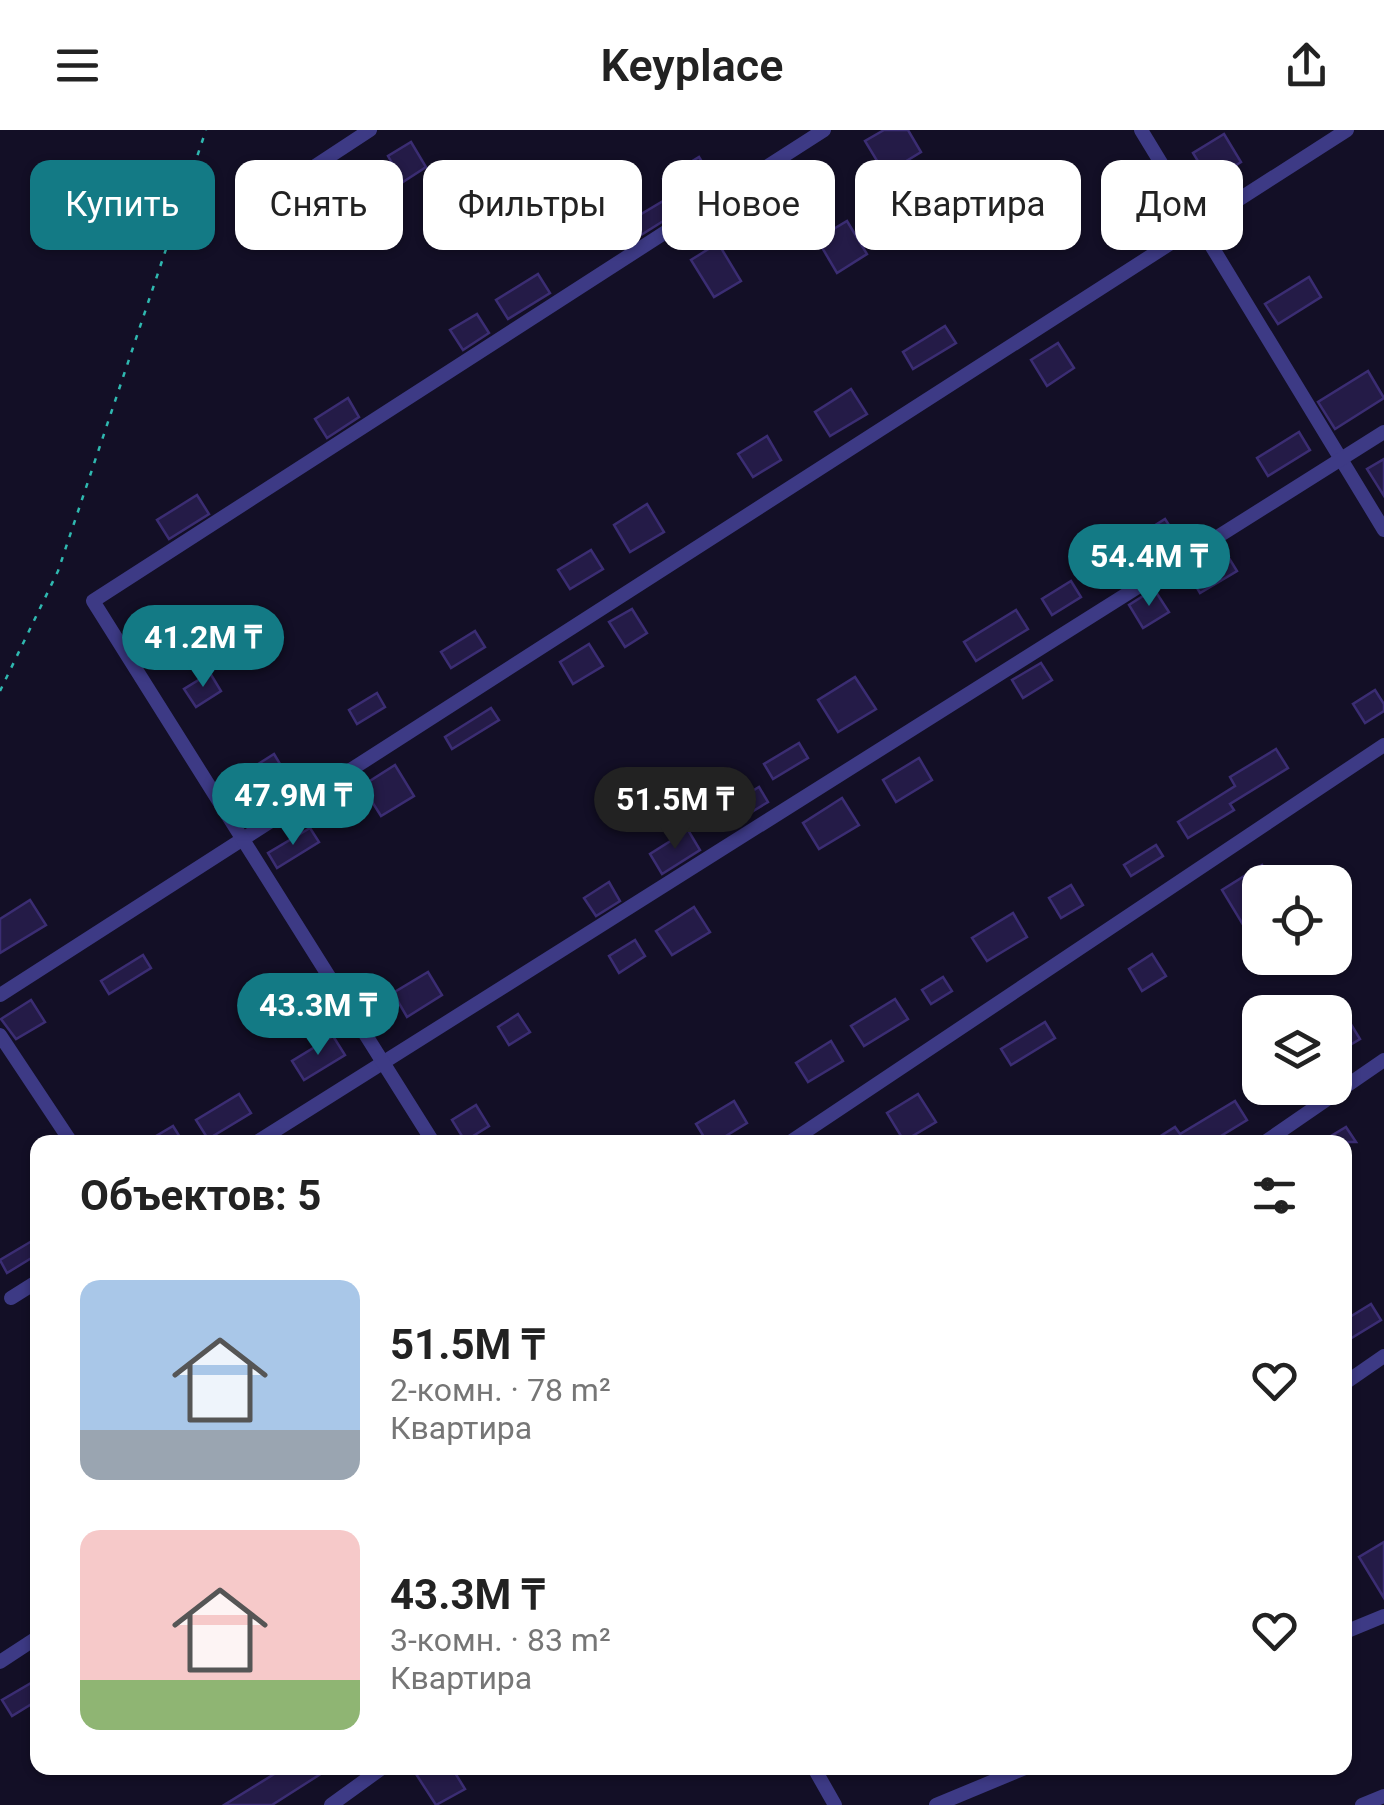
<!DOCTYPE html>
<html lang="ru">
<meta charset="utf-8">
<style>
body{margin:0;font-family:Roboto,sans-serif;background:#f6f6f6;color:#222;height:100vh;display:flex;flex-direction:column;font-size:38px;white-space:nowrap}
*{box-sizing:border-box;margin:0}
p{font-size:32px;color:#767676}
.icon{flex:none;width:55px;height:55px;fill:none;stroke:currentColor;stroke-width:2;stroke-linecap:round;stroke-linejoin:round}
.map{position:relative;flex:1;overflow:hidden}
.sheet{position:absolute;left:30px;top:1005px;width:1322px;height:640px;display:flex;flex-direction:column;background:#fff;border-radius:20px;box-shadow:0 2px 8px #0004}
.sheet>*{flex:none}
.hud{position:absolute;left:30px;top:30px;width:1325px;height:90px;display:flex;gap:20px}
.fabs{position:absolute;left:1242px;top:735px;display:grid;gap:20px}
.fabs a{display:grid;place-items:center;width:110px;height:110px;border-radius:20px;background:#fff;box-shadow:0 2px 8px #0004;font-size:50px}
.price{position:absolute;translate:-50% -85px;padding:0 22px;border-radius:35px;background:#137a85;color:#fff;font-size:32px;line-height:65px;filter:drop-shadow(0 2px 5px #0008)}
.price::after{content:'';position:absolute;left:50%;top:60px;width:30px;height:22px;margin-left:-15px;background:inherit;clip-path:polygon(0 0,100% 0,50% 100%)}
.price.on{background:#222;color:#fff}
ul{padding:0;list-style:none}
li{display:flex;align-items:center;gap:30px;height:250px;padding:0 50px}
li span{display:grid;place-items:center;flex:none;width:280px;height:200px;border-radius:20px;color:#555}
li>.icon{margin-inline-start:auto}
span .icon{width:120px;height:120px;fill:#fffc;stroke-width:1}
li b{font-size:42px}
h2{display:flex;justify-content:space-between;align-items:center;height:120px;padding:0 50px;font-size:42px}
.pill{padding:0 35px;border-radius:20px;background:#fff;box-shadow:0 2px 8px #0004;font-size:35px;line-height:90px}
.pill.on{background:#137a85;color:#fff}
header{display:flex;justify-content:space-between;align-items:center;height:130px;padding:0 50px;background:#fff;font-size:45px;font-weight:600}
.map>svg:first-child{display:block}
</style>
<header><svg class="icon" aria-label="menu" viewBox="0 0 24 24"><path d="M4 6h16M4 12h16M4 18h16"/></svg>Keyplace<svg class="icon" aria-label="share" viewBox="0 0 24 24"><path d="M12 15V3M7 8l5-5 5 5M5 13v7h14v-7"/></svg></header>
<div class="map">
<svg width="1384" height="1675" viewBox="0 0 1384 1675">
<rect width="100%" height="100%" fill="#130f26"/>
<!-- building -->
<g fill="#241b47" stroke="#3b2d73" stroke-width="2.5">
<path d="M884,0H908L921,22L885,44L865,11Z"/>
<path d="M1224,4L1241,32L1210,51L1193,23Z"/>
<path d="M411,12L426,37L403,52L388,26Z"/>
<path d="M699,27L716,54L665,85L668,88L633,110L623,95L673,65L663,49Z"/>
<path d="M847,91L867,124L837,143L817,109Z"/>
<path d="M718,113L741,151L714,167L691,130Z"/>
<path d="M538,144L550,163L508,189L496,170Z"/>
<path d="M1309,147L1321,167L1278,194L1265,174Z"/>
<path d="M477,184L489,203L463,220L450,200Z"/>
<path d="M945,196L956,213L913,239L903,222Z"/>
<path d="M1058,213L1074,238L1047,256L1031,230Z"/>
<path d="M1368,241L1384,268L1335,299L1318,272Z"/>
<path d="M851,259L867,284L830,306L815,282Z"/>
<path d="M348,268L359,287L327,308L315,289Z"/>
<path d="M1299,302L1310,320L1268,346L1257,328Z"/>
<path d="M767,306L781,330L753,347L738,324Z"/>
<path d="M1384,329V366L1367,339Z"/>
<path d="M197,365L209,384L169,409L157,390Z"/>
<path d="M647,374L664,402L630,422L614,395Z"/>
<path d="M1165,389L1177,407L1141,429L1130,411Z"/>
<path d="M591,420L603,439L570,459L558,440Z"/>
<path d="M1227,425L1237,441L1200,463L1191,448Z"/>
<path d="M1071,451L1081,467L1052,485L1042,469Z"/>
<path d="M1154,459L1169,482L1143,498L1129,475Z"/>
<path d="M632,479L647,503L625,517L609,492Z"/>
<path d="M1016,480L1028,499L976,531L964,512Z"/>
<path d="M475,501L485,517L451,538L441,522Z"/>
<path d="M589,514L603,536L573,554L560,532Z"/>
<path d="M1041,533L1052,550L1023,568L1012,550Z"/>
<path d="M210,543L221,561L196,577L184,559Z"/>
<path d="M855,547L876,579L838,602L818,570Z"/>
<path d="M1375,560L1384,574V581L1365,593L1353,574Z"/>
<path d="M377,563L385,577L357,594L349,580Z"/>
<path d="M491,578L499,590L452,619L445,607Z"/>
<path d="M799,613L808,628L773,649L764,634Z"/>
<path d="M1276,619L1288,638L1230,674L1234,680L1188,708L1178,692L1235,656L1230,647Z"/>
<path d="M274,624L286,644L256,662L244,643Z"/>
<path d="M919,628L932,650L896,672L883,650Z"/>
<path d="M395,635L414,666L381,686L362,656Z"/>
<path d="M759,657L768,672L740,689L731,674Z"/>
<path d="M842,668L859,695L819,719L803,693Z"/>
<path d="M310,698L319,712L277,738L268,723Z"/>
<path d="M688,700L700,720L662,744L650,724Z"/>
<path d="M1156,715L1163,726L1131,746L1124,735Z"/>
<path d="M1262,735L1272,752H1260V788L1245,798L1222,760Z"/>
<path d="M609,752L620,771L596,786L584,768Z"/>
<path d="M1071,755L1083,775L1061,788L1049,768Z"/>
<path d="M30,770L46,795L0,823V789Z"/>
<path d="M694,777L710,802L672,825L656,801Z"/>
<path d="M1013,783L1027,807L987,831L972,808Z"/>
<path d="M635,810L645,826L619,843L609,826Z"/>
<path d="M1152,824L1166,846L1142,861L1129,839Z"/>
<path d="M143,825L151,838L109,864L101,851Z"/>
<path d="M428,842L442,865L407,887L393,863Z"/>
<path d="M943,847L952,861L931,874L922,860Z"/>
<path d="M895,869L908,889L864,916L851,896Z"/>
<path d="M31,870L45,892L16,909L1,889Z"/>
<path d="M518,884L530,902L509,915L498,897Z"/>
<path d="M1349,891L1360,909L1335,924V900Z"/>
<path d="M1045,892L1055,908L1011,935L1001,919Z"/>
<path d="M333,906L345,925L304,950L292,931Z"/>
<path d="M831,911L843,931L808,952L796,933Z"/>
<path d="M239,964L251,983L208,1009L196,990Z"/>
<path d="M918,964L936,992L904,1011L887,983Z"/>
<path d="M734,971L747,993L716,1012H707L696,994Z"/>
<path d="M1235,971L1247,990L1211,1012H1151L1175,997L1180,1004Z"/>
<path d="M476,975L489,996L465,1011L452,990Z"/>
<path d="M173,996L183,1012H146Z"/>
<path d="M1346,997L1356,1012H1321Z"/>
<path d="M32,1111L38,1124L7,1143L0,1130Z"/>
<path d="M1371,1174L1381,1190L1345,1212V1190Z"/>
<path d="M1384,1412V1468L1359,1427Z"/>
<path d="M38,1549V1570L12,1586L2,1570Z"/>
<path d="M284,1638H330L272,1675H224Z"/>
<path d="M427,1638H452L465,1659L436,1675L416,1644Z"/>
</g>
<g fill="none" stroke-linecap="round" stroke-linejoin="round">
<!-- path -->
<path stroke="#2fb8b0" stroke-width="2.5" stroke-dasharray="5 8" stroke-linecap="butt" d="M0,561L58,441L206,0"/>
<!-- minor -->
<g stroke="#3d3a85" stroke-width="14">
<path d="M1141,0L1384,400"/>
<path d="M309,40L370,0"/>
<path d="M0,865L1347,0"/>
<path d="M0,905L71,1012"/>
<path d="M257,1012L1384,302"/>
<path d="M433,1012L93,471L824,0"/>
<path d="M790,1012L1384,615"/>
<path d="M1265,1012L1384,930"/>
<path d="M11,1168L38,1151"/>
<path d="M1345,1253L1384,1226"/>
<path d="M1345,1502L1384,1486"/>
<path d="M0,1532L38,1507"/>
<path d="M814,1638L835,1675"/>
<path d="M331,1675L382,1638"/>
<path d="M936,1675L1025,1638"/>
<path d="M1362,1675L1384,1666"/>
</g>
</g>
</svg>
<div class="fabs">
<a><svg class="icon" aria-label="locate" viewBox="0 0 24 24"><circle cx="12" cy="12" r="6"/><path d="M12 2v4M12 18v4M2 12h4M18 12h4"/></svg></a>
<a><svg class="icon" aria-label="layers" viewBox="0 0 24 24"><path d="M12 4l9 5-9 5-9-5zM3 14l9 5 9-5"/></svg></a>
</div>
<b class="price" style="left:1149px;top:479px">54.4M ₸</b>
<b class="price" style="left:203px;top:560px">41.2M ₸</b>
<b class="price" style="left:293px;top:718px">47.9M ₸</b>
<b class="price on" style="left:675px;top:722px">51.5M ₸</b>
<b class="price" style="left:318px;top:928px">43.3M ₸</b>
<div class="hud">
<a class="pill on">Купить</a>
<a class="pill">Снять</a>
<a class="pill">Фильтры</a>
<a class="pill">Новое</a>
<a class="pill">Квартира</a>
<a class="pill">Дом</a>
</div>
<section class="sheet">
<h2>Объектов: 5<svg class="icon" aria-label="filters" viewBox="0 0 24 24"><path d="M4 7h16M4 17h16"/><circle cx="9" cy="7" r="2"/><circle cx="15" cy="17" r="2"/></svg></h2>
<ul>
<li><span style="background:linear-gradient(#a9c7e8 75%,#9aa5b1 0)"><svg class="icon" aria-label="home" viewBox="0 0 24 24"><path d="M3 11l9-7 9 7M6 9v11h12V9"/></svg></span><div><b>51.5M ₸</b><p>2-комн. · 78 m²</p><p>Квартира</p></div><svg class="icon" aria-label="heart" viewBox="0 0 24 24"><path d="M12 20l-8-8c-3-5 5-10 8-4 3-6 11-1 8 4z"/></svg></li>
<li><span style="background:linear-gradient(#f6c9c9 75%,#8fb573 0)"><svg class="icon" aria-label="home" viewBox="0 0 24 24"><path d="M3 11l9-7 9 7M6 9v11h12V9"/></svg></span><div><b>43.3M ₸</b><p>3-комн. · 83 m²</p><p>Квартира</p></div><svg class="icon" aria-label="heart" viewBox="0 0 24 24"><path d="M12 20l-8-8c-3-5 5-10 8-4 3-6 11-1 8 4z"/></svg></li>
</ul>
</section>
</div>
